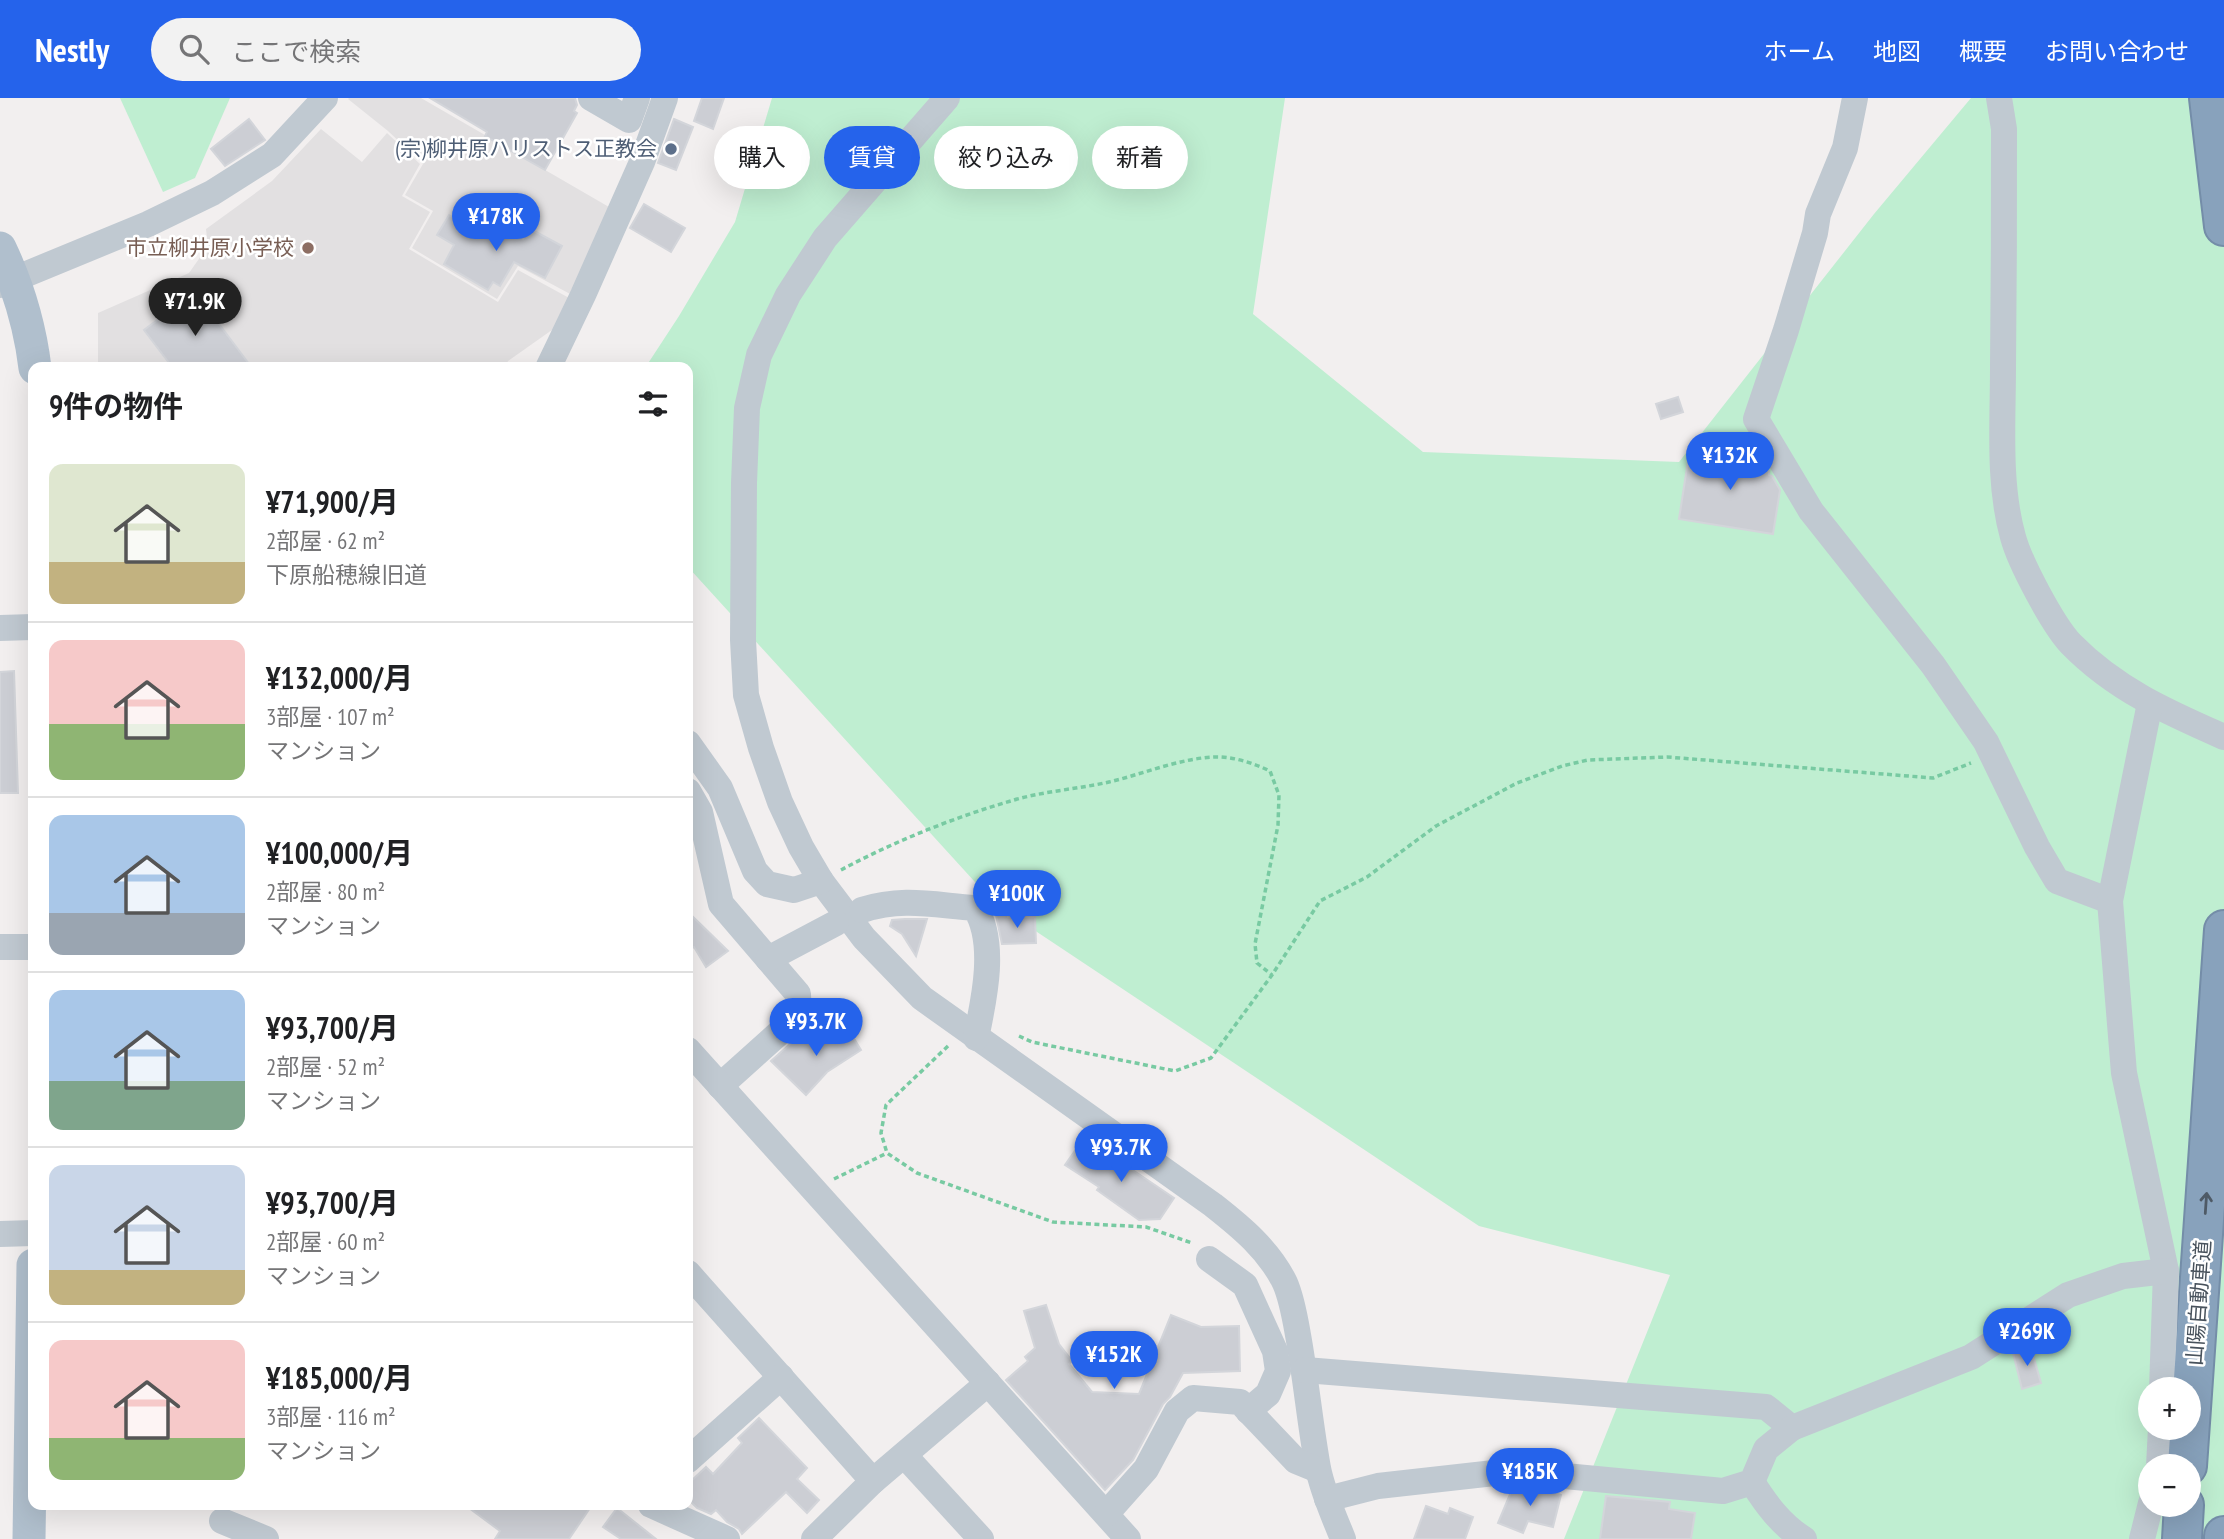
<!DOCTYPE html>
<html lang="ja">
<meta charset="utf-8">
<style>
body{margin:0;font-family:"PT Sans Narrow","Noto Sans JP",sans-serif;background:#f2f2f2;color:#202124;height:100vh;display:flex;flex-direction:column;font-size:26px;white-space:nowrap}
*{box-sizing:border-box;margin:0}
p{font-size:23px;color:#757577}
.icon{flex:none;width:38px;height:38px;fill:none;stroke:currentColor;stroke-width:2;stroke-linecap:round;stroke-linejoin:round}
.map{position:relative;flex:1;overflow:hidden}
.details{position:absolute;left:28px;top:264px;width:665px;height:1148px;display:flex;flex-direction:column;background:#fff;border-radius:14px;box-shadow:0 7px 28px #0002}
.details>*{flex:none}
.top-card{position:absolute;left:714px;top:28px;width:665px;height:63px;display:flex;gap:14px}
.controls{position:absolute;left:2138px;top:1279px;display:grid;gap:14px}
.controls a{display:grid;place-items:center;width:63px;height:63px;border-radius:50%;background:#fff;box-shadow:0 7px 28px #0002;font-size:35px}
.price{position:absolute;translate:-50% -60px;padding:0 16px;border-radius:24px;background:#2563eb;color:#fff;font-size:23px;line-height:46px;filter:drop-shadow(0 2px 4px #0008)}
.price::after{content:'';position:absolute;left:50%;top:42px;width:21px;height:16px;margin-left:-10px;background:inherit;clip-path:polygon(0 0,100% 0,50% 100%)}
.price.on{background:#222;color:#fff}
ul{padding:0;list-style:none}
li{display:flex;align-items:center;gap:21px;height:175px;padding:0 21px}
li+li{border-top:2px solid #e0e0e0}
li span{display:grid;place-items:center;flex:none;width:196px;height:140px;border-radius:14px;color:#555}
li>.icon{margin-inline-start:auto}
span .icon{width:84px;height:84px;fill:#fffc;stroke-width:1}
li b{font-size:30px}
h2{display:flex;justify-content:space-between;align-items:center;height:84px;padding:0 21px;font-size:30px}
.pill{padding:0 24px;border-radius:32px;background:#fff;box-shadow:0 7px 28px #0002;font-size:24px;line-height:63px}
.pill.on{background:#2563eb;color:#fff}
header{display:flex;align-items:center;gap:42px;box-sizing:border-box;height:98px;padding:0 35px;background:#2563eb;color:#fff}
header strong{font-size:33px}
nav{display:flex;gap:38px;margin-inline-start:auto;font-size:24px}
.search{width:490px;height:63px;background:#f2f2f2;display:flex;align-items:center;gap:18px;box-sizing:border-box;padding:0 24px;border-radius:38px;color:#757577;font-size:26px}
.map>svg:first-child{display:block}
</style>
<header>
<strong>Nestly</strong>
<div class="search"><svg class="icon" aria-label="search" viewBox="0 0 24 24"><circle cx="10" cy="10" r="6"/><path d="M15 15l6 6"/></svg>ここで検索</div>
<nav><a>ホーム</a><a>地図</a><a>概要</a><a>お問い合わせ</a></nav>
</header>
<div class="map">
<svg width="2224" height="1441" viewBox="0 0 2224 1441">
<rect width="100%" height="100%" fill="#f2efef"/>
<!-- education -->
<g fill="#e2e0e1">
<path d="M349,0H421L609,109L572,197L518,168L497,201L412,150L433,113L405,97L423,66L388,33L348,1Z"/>
<path d="M321,31L362,64L387,35L420,66L402,98L430,114L409,151L498,204L518,172L571,201L559,227L508,263L505,270L98,269V215L189,175L208,148L206,131L272,83Z"/>
</g>
<!-- green -->
<g fill="#bfeed1" fill-rule="evenodd">
<path d="M120,0H230L195,80L163,94Z"/>
<path d="M772,0H1285L1253,216L1423,354L1679,364L1874,116L1971,0H2224V1441H1564L1670,1177L1479,1128L995,806L688,469V270H645L679,218L735,124ZM2151,1292H2189V1330H2151ZM2151,1368H2189V1407H2151Z"/>
</g>
<!-- building -->
<g fill="#ccced4" stroke="#d3d5da" stroke-width="2">
<path d="M430,0H575L577,7L574,13L577,15L545,72L485,38L487,34Z"/>
<path d="M702,0H724L713,31L694,23Z"/>
<path d="M249,21L265,42L225,68L211,51Z"/>
<path d="M674,21L693,29L676,72L658,65Z"/>
<path d="M644,106L685,130L671,154L630,130Z"/>
<path d="M449,117L493,143L504,127L523,141L529,130L562,148L545,180L514,164L500,188L493,184L488,192L444,166L454,147L437,137Z"/>
<path d="M195,194L252,270H173L144,232Z"/>
<path d="M1678,299L1683,314L1661,321L1656,306Z"/>
<path d="M1690,350L1762,361L1769,374V377L1772,378L1780,392L1773,436L1679,421Z"/>
<path d="M14,573L18,695H0V574Z"/>
<path d="M688,814L728,853L706,869L694,849L688,852Z"/>
<path d="M996,817H1008V819H1035L1036,845L1002,846Z"/>
<path d="M905,821H927L916,858L902,836L890,828L892,822Z"/>
<path d="M845,926L861,952L827,974L806,997L771,963L799,938L811,948Z"/>
<path d="M1081,1044L1115,1066L1118,1062L1174,1100L1160,1121L1139,1122L1097,1092L1099,1089L1065,1067Z"/>
<path d="M1046,1207L1059,1246L1072,1263L1069,1266L1092,1294L1139,1296L1171,1217L1201,1229L1239,1228L1240,1273L1183,1275L1170,1299L1163,1306L1133,1362L1105,1392L1006,1282L1028,1263L1025,1259L1035,1250L1024,1213Z"/>
<path d="M2031,1250L2041,1285L2022,1291L2013,1255Z"/>
<path d="M759,1320L807,1370L797,1381L819,1402L807,1415L786,1394L742,1436L739,1431L727,1424L716,1412L711,1416L697,1410L688,1401V1386L706,1369L713,1376L742,1345L738,1340Z"/>
<path d="M1513,1389L1544,1392L1561,1397L1553,1429L1528,1423L1523,1435L1498,1425Z"/>
<path d="M1606,1398L1670,1404L1669,1411L1695,1415L1691,1441H1600Z"/>
<path d="M465,1407H592L569,1441H495L500,1433Z"/>
<path d="M1426,1408L1448,1416L1450,1410L1473,1419L1465,1441H1414Z"/>
<path d="M617,1410L656,1441H621L603,1429Z"/>
</g>
<g fill="none" stroke-linecap="round" stroke-linejoin="round">
<!-- highway casing -->
<g stroke="#748da8" stroke-width="42">
<g id="highway">
<path d="M2209,0L2224,128"/>
<path d="M2187,1368L2224,832"/>
<path d="M2182,1441L2184,1407"/>
<path d="M2224,1441V1438"/>
</g>
</g>
<!-- path -->
<g stroke="#78caa2" stroke-width="3.5" stroke-dasharray="5 3.5" stroke-linecap="butt">
<path d="M841,772C895,743 955,719 1014,702C1045,693 1078,691 1109,684C1143,676 1178,661 1213,659C1232,658 1253,665 1270,673L1279,697L1278,727L1255,846L1257,865L1272,877"/>
<path d="M1019,938L1032,944L1175,973L1211,960L1272,877L1320,803L1367,779L1436,728L1517,685L1562,668L1588,662L1667,659L1933,680L1971,665"/>
<path d="M948,948L886,1007L881,1035L887,1055L917,1075L1053,1124L1146,1129L1192,1145"/>
<path d="M834,1081L887,1055"/>
</g>
<!-- minor -->
<g stroke="#c0c9d1" stroke-width="26">
<path d="M591,0L629,22L637,0"/>
<path d="M947,0L825,140L788,197L759,257L747,310L744,385L743,542L746,597L761,650L780,704L801,749L821,783L864,840L922,900L1213,1107C1241,1129 1269,1152 1285,1185C1292,1201 1295,1220 1298,1237C1306,1281 1310,1326 1318,1370C1323,1395 1334,1418 1343,1441"/>
<path d="M1855,0L1845,50L1818,116L1815,135L1786,232L1756,321L1811,413L1933,567L1986,644L2037,749L2057,783L2110,803"/>
<path d="M1999,0L2004,31C2004,111 2004,190 2003,270C2003,325 1998,386 2013,439C2020,465 2053,527 2071,546C2115,591 2167,614 2224,639"/>
<path d="M0,187L148,126L212,95L272,57L325,0"/>
<path d="M548,270L583,197L642,64L665,0"/>
<path d="M0,530L33,529"/>
<path d="M2150,605L2110,803L2124,975L2166,1173L2162,1292"/>
<path d="M688,645L720,690L755,773L767,786L794,792L821,783"/>
<path d="M688,693L700,714L721,806L798,896L799,917L720,988"/>
<path d="M862,812C903,799 933,807 975,810C997,844 984,902 976,940"/>
<path d="M0,849H33"/>
<path d="M768,861L836,825"/>
<path d="M688,952L1128,1441"/>
<path d="M0,1136L33,1135"/>
<path d="M1209,1161L1245,1187L1275,1253L1278,1273L1268,1296L1248,1313"/>
<path d="M688,1175L873,1383"/>
<path d="M1305,1272L1766,1309L1792,1330"/>
<path d="M904,1357L981,1441"/>
<path d="M688,1362L781,1279"/>
<path d="M2159,1368L2161,1330"/>
<path d="M1752,1384C1766,1406 1781,1427 1804,1441"/>
<path d="M1327,1401L1378,1388L1512,1373L1723,1393L1752,1384L1766,1351L1792,1330L1971,1259L2068,1197L2123,1178L2166,1173"/>
<path d="M651,1407L727,1441"/>
<path d="M1106,1416L1146,1371L1177,1313L1193,1300L1240,1304L1296,1363L1318,1372"/>
<path d="M222,1423L266,1441"/>
<path d="M814,1441L873,1383L988,1285"/>
<path d="M2142,1441L2151,1405"/>
</g>
<!-- major -->
<g stroke="#b0bfcd" stroke-width="33">
<path d="M0,150C18,188 30,228 35,270"/>
<path d="M29,1441L33,1167"/>
</g>
<!-- highway -->
<use href="#highway" stroke="#88a2bc" stroke-width="38"/>
</g>
<!-- one-way arrows -->
<defs><path id="oneway-shaft" d="M-6 0H5M1.5-3L5.5 0L1.5 3" fill="none" stroke-width="1.6" stroke-linecap="round" stroke-linejoin="round" transform="scale(1.75)"/></defs>
<use stroke="#4e5a66" href="#oneway-shaft" transform="translate(2206 1105) rotate(-86)"/>
<!-- markers -->
<circle fill="#5c6f8a" stroke="#fff" stroke-width="2.5" cx="671" cy="51" r="7"/>
<circle fill="#8d6e63" stroke="#fff" stroke-width="2.5" cx="308" cy="150" r="7"/>
<g text-anchor="middle" stroke-width="5" stroke-linejoin="round" paint-order="stroke">
<!-- service labels -->
<g font-size="21" fill="#4e5e75" stroke="#fff" text-anchor="end">
<text x="657" y="58">(宗)柳井原ハリストス正教会</text>
</g>
<!-- education labels -->
<g font-size="21" fill="#785e54" stroke="#fff" text-anchor="end">
<text x="294" y="157">市立柳井原小学校</text>
</g>
<!-- street labels -->
<g font-size="21" fill="#48525c" stroke="#fff">
<text transform="translate(2199 1205) rotate(-86)" y="7">山陽自動車道</text>
</g>
</g>
</svg>
<div class="controls">
<a>+</a>
<a>−</a>
</div>
<b class="price" style="left:496px;top:155px">¥178K</b>
<b class="price on" style="left:195px;top:240px">¥71.9K</b>
<b class="price" style="left:1730px;top:394px">¥132K</b>
<b class="price" style="left:1017px;top:832px">¥100K</b>
<b class="price" style="left:816px;top:960px">¥93.7K</b>
<b class="price" style="left:1121px;top:1086px">¥93.7K</b>
<b class="price" style="left:2027px;top:1270px">¥269K</b>
<b class="price" style="left:1114px;top:1293px">¥152K</b>
<b class="price" style="left:1530px;top:1410px">¥185K</b>
<div class="top-card">
<a class="pill">購入</a>
<a class="pill on">賃貸</a>
<a class="pill">絞り込み</a>
<a class="pill">新着</a>
</div>
<section class="details">
<h2>9件の物件<svg class="icon" aria-label="filters" viewBox="0 0 24 24"><path d="M4 7h16M4 17h16"/><circle cx="9" cy="7" r="2"/><circle cx="15" cy="17" r="2"/></svg></h2>
<ul>
<li><span style="background:linear-gradient(#dfe7d0 70%,#c2b280 0)"><svg class="icon" aria-label="home" viewBox="0 0 24 24"><path d="M3 11l9-7 9 7M6 9v11h12V9"/></svg></span><div><b>¥71,900/月</b><p>2部屋 · 62 m²</p><p>下原船穂線旧道</p></div></li>
<li><span style="background:linear-gradient(#f6c9c9 60%,#8fb573 0)"><svg class="icon" aria-label="home" viewBox="0 0 24 24"><path d="M3 11l9-7 9 7M6 9v11h12V9"/></svg></span><div><b>¥132,000/月</b><p>3部屋 · 107 m²</p><p>マンション</p></div></li>
<li><span style="background:linear-gradient(#a9c7e8 70%,#9aa5b1 0)"><svg class="icon" aria-label="home" viewBox="0 0 24 24"><path d="M3 11l9-7 9 7M6 9v11h12V9"/></svg></span><div><b>¥100,000/月</b><p>2部屋 · 80 m²</p><p>マンション</p></div></li>
<li><span style="background:linear-gradient(#a9c7e8 65%,#7fa58c 0)"><svg class="icon" aria-label="home" viewBox="0 0 24 24"><path d="M3 11l9-7 9 7M6 9v11h12V9"/></svg></span><div><b>¥93,700/月</b><p>2部屋 · 52 m²</p><p>マンション</p></div></li>
<li><span style="background:linear-gradient(#c9d6e8 75%,#c2b280 0)"><svg class="icon" aria-label="home" viewBox="0 0 24 24"><path d="M3 11l9-7 9 7M6 9v11h12V9"/></svg></span><div><b>¥93,700/月</b><p>2部屋 · 60 m²</p><p>マンション</p></div></li>
<li><span style="background:linear-gradient(#f6c9c9 70%,#8fb573 0)"><svg class="icon" aria-label="home" viewBox="0 0 24 24"><path d="M3 11l9-7 9 7M6 9v11h12V9"/></svg></span><div><b>¥185,000/月</b><p>3部屋 · 116 m²</p><p>マンション</p></div></li>
</ul>
</section>
</div>
